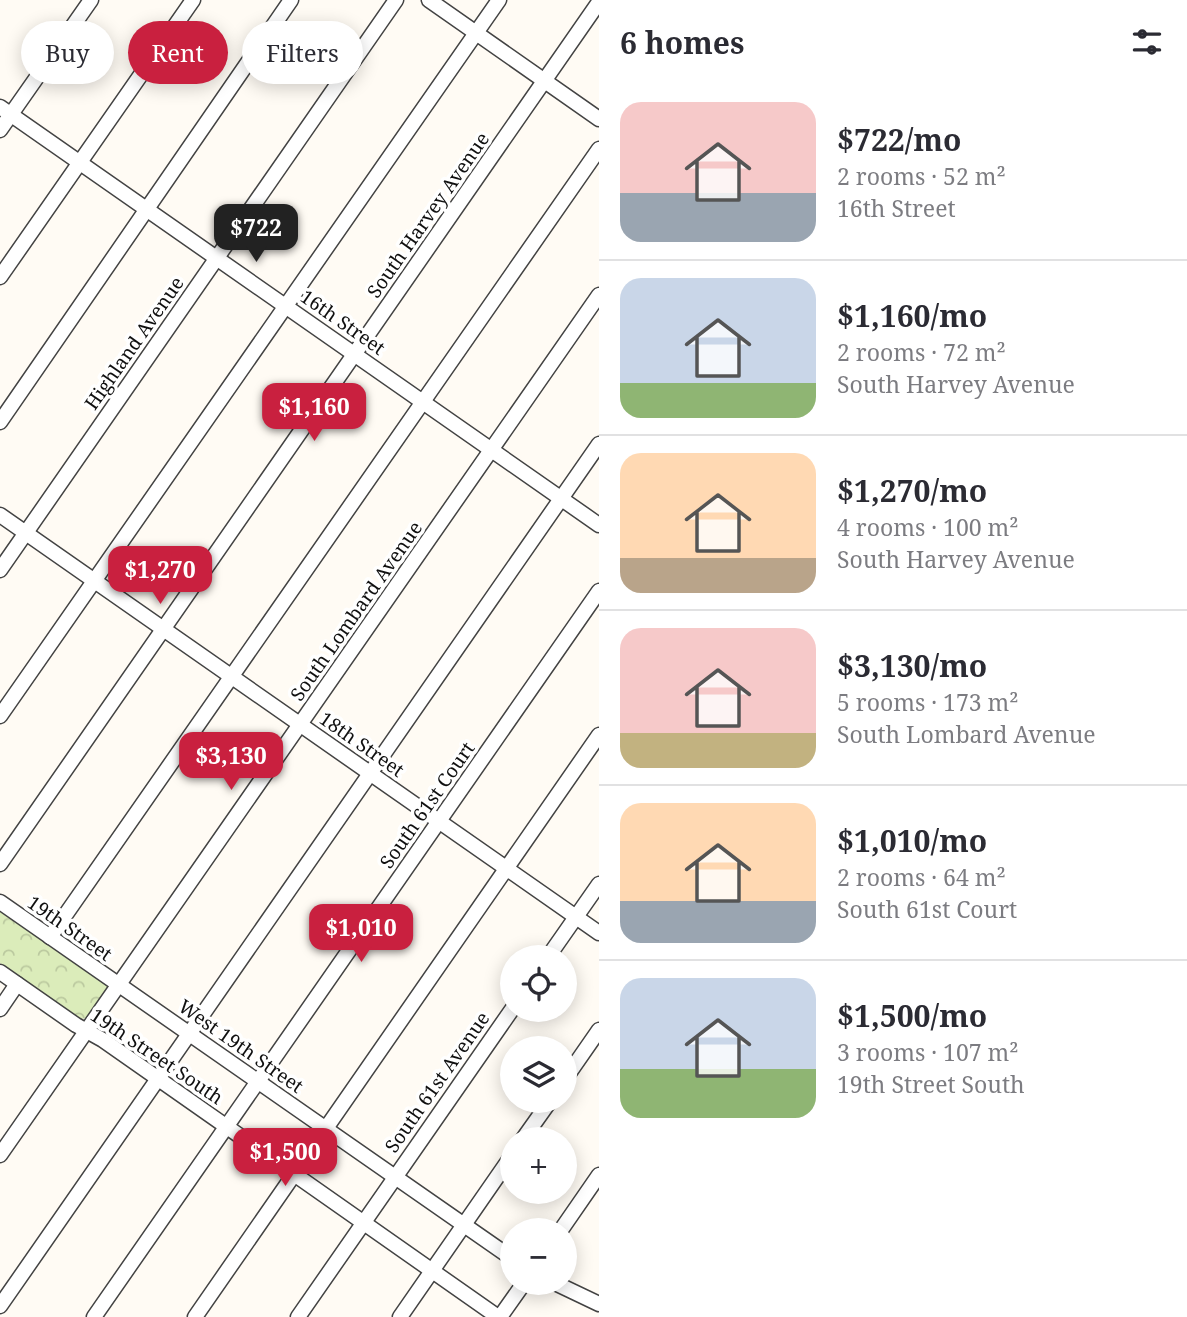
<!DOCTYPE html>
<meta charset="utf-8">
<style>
body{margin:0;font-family:"Noto Serif",serif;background:#f7f7f7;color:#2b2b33;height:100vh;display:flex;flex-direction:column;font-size:26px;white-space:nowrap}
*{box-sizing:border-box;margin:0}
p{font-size:23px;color:#7c7c81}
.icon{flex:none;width:38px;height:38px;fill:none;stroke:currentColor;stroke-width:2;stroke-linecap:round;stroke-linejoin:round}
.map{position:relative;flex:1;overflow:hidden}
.drawer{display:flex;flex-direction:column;background:#fff;width:588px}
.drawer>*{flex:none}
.guide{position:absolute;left:21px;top:21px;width:472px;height:63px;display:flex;gap:14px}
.tools{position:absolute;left:500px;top:945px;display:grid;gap:14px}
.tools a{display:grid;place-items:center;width:77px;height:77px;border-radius:50%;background:#fff;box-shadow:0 4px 18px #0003;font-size:35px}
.price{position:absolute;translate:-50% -60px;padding:0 16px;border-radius:14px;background:#c9203f;color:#fff;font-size:23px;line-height:46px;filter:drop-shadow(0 2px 4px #0008)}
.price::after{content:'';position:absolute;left:50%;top:42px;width:21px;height:16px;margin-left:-10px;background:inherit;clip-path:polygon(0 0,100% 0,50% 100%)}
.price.active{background:#222;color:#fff}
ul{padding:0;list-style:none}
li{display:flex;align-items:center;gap:21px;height:175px;padding:0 21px}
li+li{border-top:2px solid #e1e1e2}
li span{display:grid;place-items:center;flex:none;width:196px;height:140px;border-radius:21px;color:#555}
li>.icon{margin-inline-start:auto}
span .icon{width:84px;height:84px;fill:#fffc;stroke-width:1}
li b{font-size:30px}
h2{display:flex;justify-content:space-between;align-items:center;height:84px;padding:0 21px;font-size:30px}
.chip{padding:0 24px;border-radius:32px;background:#fff;box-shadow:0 4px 18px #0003;font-size:24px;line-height:63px}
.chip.active{background:#c9203f;color:#fff}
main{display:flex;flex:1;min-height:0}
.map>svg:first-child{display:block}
</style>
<main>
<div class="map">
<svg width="599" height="1317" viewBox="0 0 599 1317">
<defs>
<pattern id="park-crowns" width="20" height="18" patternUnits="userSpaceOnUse" patternTransform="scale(1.75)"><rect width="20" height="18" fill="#dbecba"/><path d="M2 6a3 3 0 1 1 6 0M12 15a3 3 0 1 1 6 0" fill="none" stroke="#bbc99f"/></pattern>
</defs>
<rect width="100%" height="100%" fill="#fffbf4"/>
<!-- park -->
<path fill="url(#park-crowns)" d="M0,908L106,983L108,988L87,1018L81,1019L0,963Z"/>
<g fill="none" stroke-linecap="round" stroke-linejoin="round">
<!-- minor casing -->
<g stroke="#434343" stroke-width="17">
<g id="minor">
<path d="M429,0L599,119"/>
<path d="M0,107L599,525"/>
<path d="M0,130L91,0"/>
<path d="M0,277L193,0"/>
<path d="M0,422L291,0"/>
<path d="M0,515L599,933"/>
<path d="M0,570L396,0"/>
<path d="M0,716L499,0"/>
<path d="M0,864L599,2"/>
<path d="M0,902L513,1259"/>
<path d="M50,937L599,149"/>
<path d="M548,957L599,884"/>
<path d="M0,972L76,1025L103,1040L498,1317"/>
<path d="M0,1009L17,984"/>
<path d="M565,1079L599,1030"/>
<path d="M523,1139L550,1101"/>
<path d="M0,1155L599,295"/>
<path d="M561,1230L599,1175"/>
<path d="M555,1283L599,1304"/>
<path d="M0,1306L599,444"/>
<path d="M94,1317L599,591"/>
<path d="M195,1317L599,735"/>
<path d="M298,1317L513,1008"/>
<path d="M400,1317L513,1154"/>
<path d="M500,1317L524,1283"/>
</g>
</g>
<!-- minor -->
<use href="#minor" stroke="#fff" stroke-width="14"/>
</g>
<g text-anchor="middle" stroke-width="7" stroke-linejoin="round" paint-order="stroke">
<!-- street labels -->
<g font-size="19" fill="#101010" stroke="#fff">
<text transform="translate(428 215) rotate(-55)" y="7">South Harvey Avenue</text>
<text transform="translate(343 322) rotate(35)" y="7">16th Street</text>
<text transform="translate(134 343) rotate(-55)" y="7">Highland Avenue</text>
<text transform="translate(356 611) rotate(-55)" y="7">South Lombard Avenue</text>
<text transform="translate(362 744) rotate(35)" y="7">18th Street</text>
<text transform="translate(427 805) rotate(-55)" y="7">South 61st Court</text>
<text transform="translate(70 928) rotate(35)" y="7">19th Street</text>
<text transform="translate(241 1046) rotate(35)" y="7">West 19th Street</text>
<text transform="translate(157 1056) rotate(34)" y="7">19th Street South</text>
<text transform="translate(437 1082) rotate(-55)" y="7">South 61st Avenue</text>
</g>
</g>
</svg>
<div class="tools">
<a><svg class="icon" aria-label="locate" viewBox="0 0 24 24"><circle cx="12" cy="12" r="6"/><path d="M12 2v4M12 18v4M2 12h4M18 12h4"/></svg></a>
<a><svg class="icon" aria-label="layers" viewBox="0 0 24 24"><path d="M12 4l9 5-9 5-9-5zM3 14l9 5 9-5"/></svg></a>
<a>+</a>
<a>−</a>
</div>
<b class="price active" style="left:256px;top:264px">$722</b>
<b class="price" style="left:314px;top:443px">$1,160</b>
<b class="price" style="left:160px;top:606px">$1,270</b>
<b class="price" style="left:231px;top:792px">$3,130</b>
<b class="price" style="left:361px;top:964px">$1,010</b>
<b class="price" style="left:285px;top:1188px">$1,500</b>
<div class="guide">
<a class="chip">Buy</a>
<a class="chip active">Rent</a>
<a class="chip">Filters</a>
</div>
</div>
<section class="drawer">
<h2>6 homes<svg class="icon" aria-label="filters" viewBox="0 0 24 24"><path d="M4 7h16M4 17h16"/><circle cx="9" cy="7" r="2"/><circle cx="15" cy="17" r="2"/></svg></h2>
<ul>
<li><span style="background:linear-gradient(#f6c9c9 65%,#9aa5b1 0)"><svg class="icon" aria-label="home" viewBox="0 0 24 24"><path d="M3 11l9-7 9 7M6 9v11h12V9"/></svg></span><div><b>$722/mo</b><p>2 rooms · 52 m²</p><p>16th Street</p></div></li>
<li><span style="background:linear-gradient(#c9d6e8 75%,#8fb573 0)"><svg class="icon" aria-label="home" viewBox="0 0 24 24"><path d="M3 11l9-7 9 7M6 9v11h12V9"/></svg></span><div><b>$1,160/mo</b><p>2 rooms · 72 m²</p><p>South Harvey Avenue</p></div></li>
<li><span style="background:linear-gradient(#ffd9b3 75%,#b9a48a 0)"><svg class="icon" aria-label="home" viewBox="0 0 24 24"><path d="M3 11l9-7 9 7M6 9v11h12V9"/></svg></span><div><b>$1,270/mo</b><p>4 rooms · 100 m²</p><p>South Harvey Avenue</p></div></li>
<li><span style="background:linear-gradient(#f6c9c9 75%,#c2b280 0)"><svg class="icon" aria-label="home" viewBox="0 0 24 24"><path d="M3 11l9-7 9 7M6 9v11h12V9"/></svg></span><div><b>$3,130/mo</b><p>5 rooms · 173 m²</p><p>South Lombard Avenue</p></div></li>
<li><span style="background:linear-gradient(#ffd9b3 70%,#9aa5b1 0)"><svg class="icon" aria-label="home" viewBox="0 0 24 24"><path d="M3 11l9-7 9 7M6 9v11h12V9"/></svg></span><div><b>$1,010/mo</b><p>2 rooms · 64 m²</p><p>South 61st Court</p></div></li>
<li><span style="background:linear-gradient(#c9d6e8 65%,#8fb573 0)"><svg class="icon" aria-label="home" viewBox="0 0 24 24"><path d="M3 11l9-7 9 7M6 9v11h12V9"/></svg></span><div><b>$1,500/mo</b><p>3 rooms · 107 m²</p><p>19th Street South</p></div></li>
</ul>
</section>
</main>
